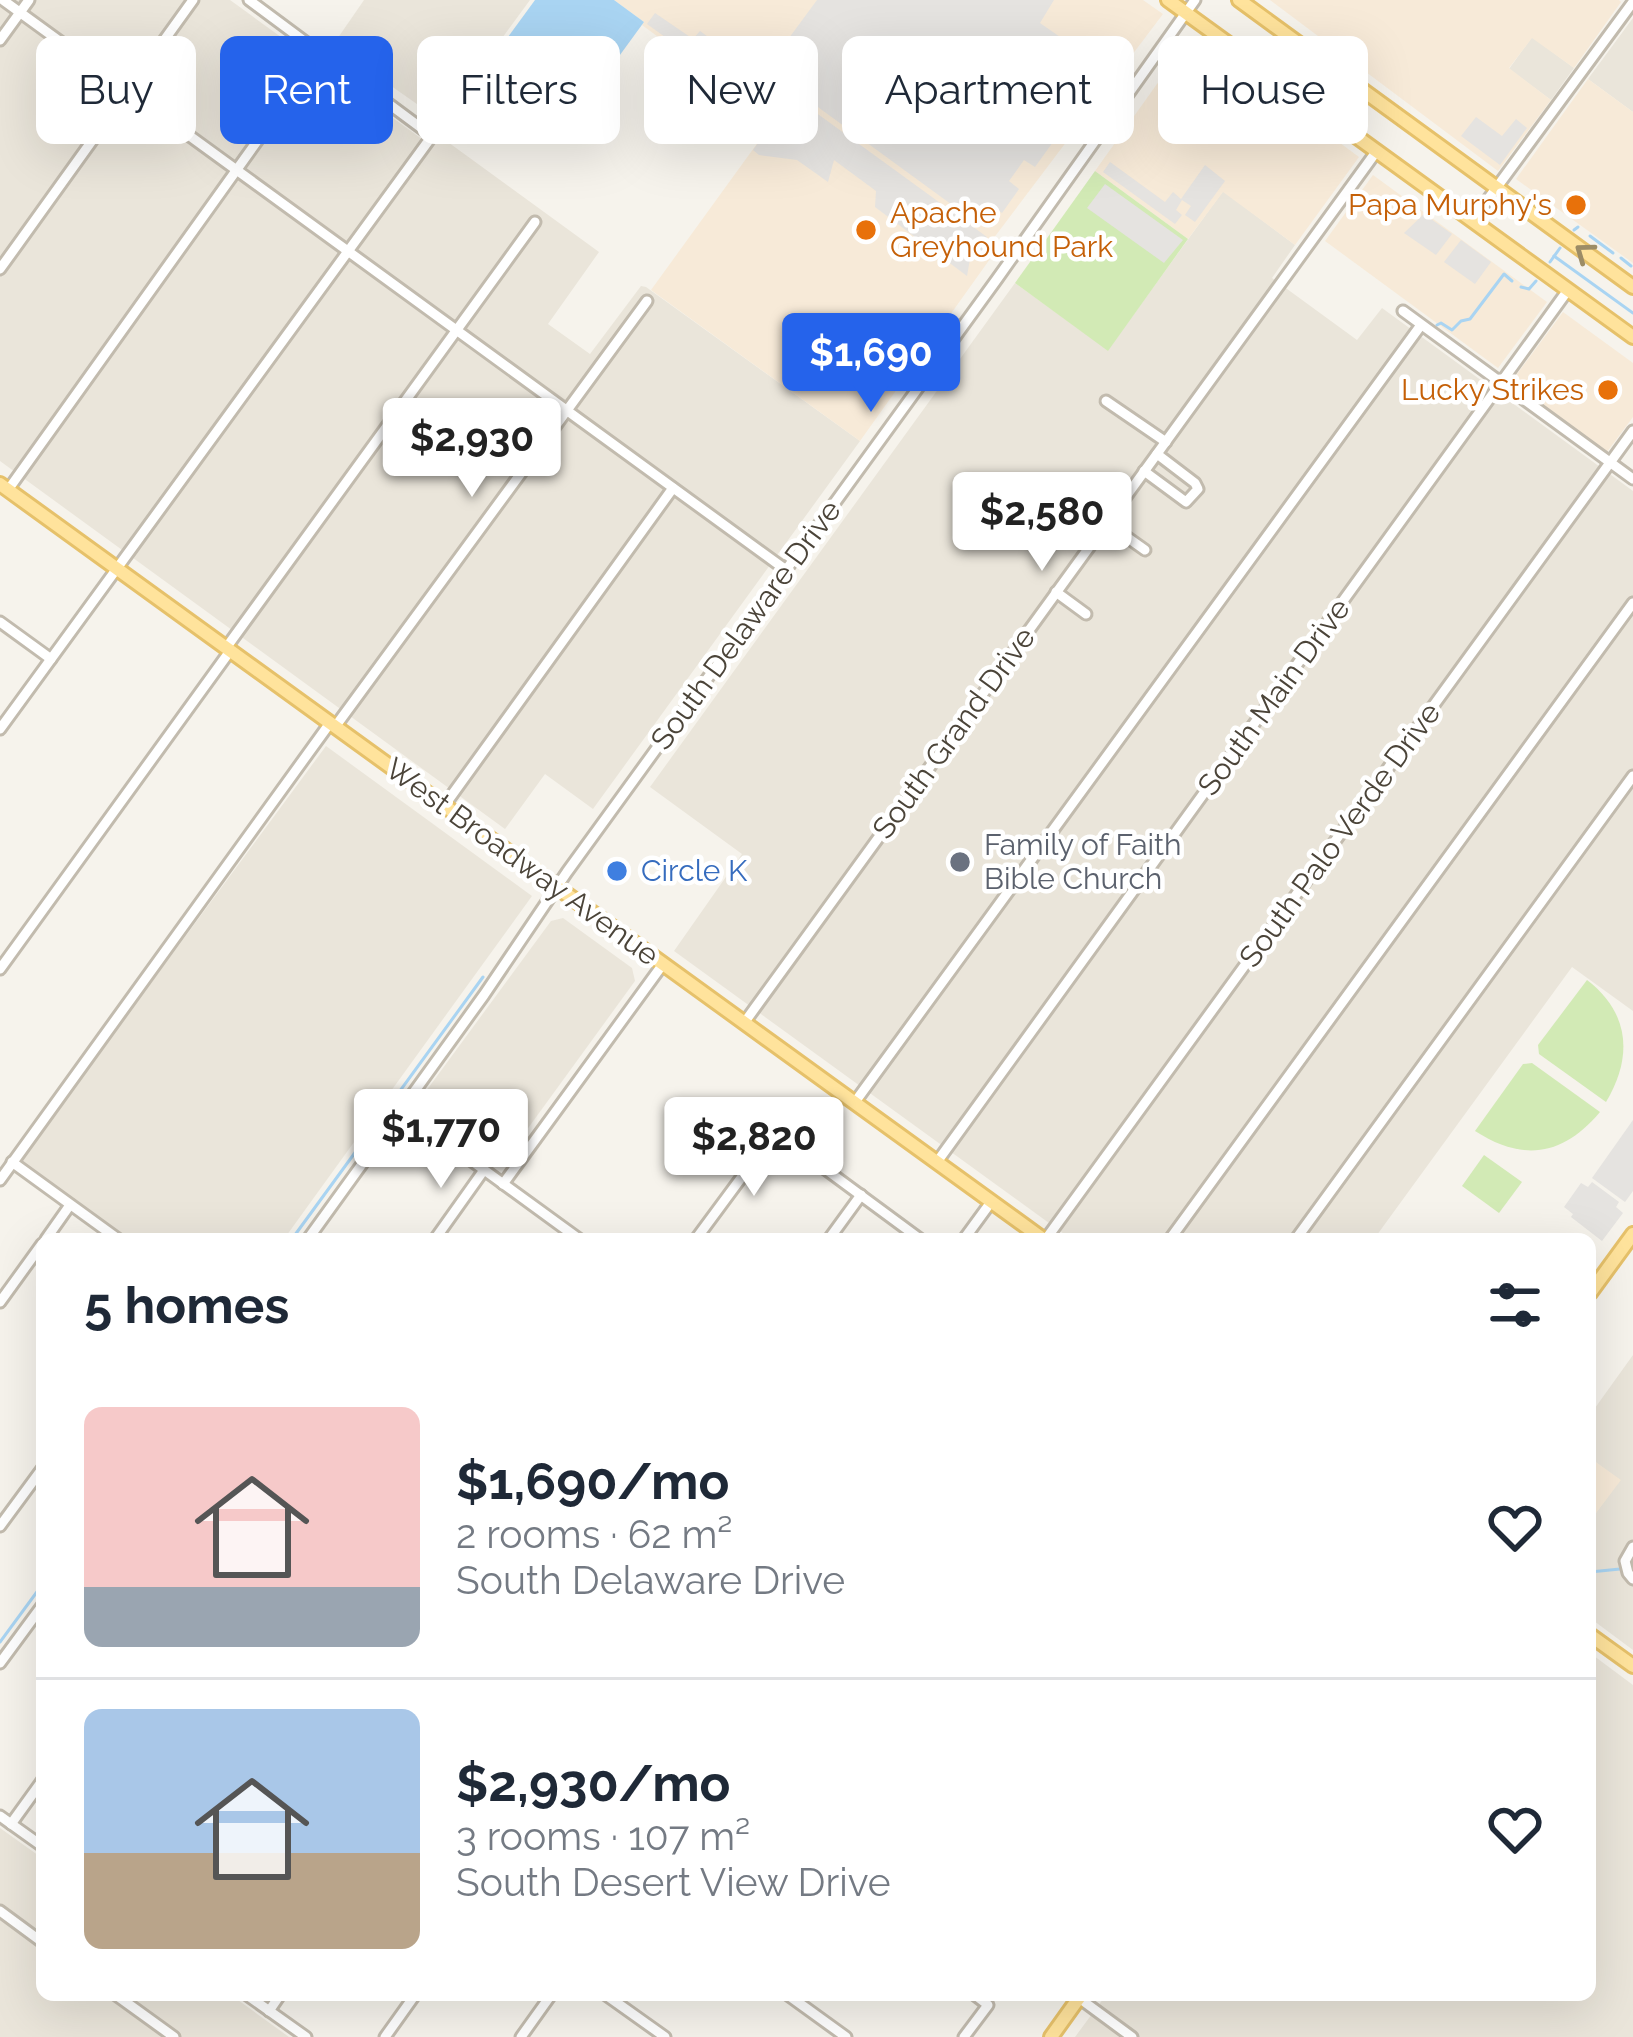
<!DOCTYPE html>
<meta charset="utf-8">
<style>
body{margin:0;font-family:Raleway,sans-serif;background:#f6f6f7;color:#1f2937;height:100vh;display:flex;flex-direction:column;font-size:45px;white-space:nowrap}
*{box-sizing:border-box;margin:0}
p{font-size:39px;color:#747a83}
.icon{flex:none;width:66px;height:66px;fill:none;stroke:currentColor;stroke-width:2;stroke-linecap:round;stroke-linejoin:round}
.map{position:relative;flex:1;overflow:hidden}
.panel{position:absolute;left:36px;top:1233px;width:1560px;height:768px;display:flex;flex-direction:column;background:#fff;border-radius:18px;box-shadow:0 12px 48px #0002}
.panel>*{flex:none}
.banner{position:absolute;left:36px;top:36px;width:1563px;height:108px;display:flex;gap:24px}
.price{position:absolute;translate:-50% -102px;padding:0 27px;border-radius:12px;background:#fff;color:#222;font-size:39px;line-height:78px;filter:drop-shadow(0 3px 6px #0008)}
.price::after{content:'';position:absolute;left:50%;top:72px;width:36px;height:27px;margin-left:-18px;background:inherit;clip-path:polygon(0 0,100% 0,50% 100%)}
.price.selected{background:#2563eb;color:#fff}
ul{padding:0;list-style:none}
li{display:flex;align-items:center;gap:36px;height:300px;padding:0 48px}
li+li{border-top:3px solid #e0e1e3}
li span{display:grid;place-items:center;flex:none;width:336px;height:240px;border-radius:18px;color:#555}
li>.icon{margin-inline-start:auto}
span .icon{width:144px;height:144px;fill:#fffc;stroke-width:1}
li b{font-size:51px}
h2{display:flex;justify-content:space-between;align-items:center;height:144px;padding:0 48px;font-size:51px}
.pill{padding:0 42px;border-radius:18px;background:#fff;box-shadow:0 12px 48px #0002;font-size:42px;line-height:108px}
.pill.selected{background:#2563eb;color:#fff}
.map>svg:first-child{display:block}
</style>
<div class="map">
<svg width="1633" height="2037" viewBox="0 0 1633 2037">
<rect width="100%" height="100%" fill="#f6f3ec"/>
<!-- residential -->
<g fill="#eae5da">
<path d="M0,0H230L433,147L441,137L599,252L548,324L590,354L641,286L646,287L860,441L593,809L545,774L505,829L0,461Z"/>
<path d="M364,0H530L441,121L333,45Z"/>
<path d="M1633,18V112L1588,79Z"/>
<path d="M1532,37L1574,68L1551,100L1509,69Z"/>
<path d="M1223,191L1295,245L1272,278L1357,340L1382,308L1633,491V1011L1572,967L1374,1239H1071L674,951L742,854L650,787L1015,283L1108,350Z"/>
<path d="M326,746L532,896L284,1239H123L22,1166L20,1160Z"/>
<path d="M563,918L632,968L635,981L502,1164L495,1166L419,1112L418,1102L551,921Z"/>
<path d="M1633,1355V1650L1590,1618V1521L1620,1480L1590,1458V1415Z"/>
<path d="M1590,1653L1633,1685V2037H1075L1106,1995H1590Z"/>
<path d="M0,1828L42,1858V1995H231L289,2037H0Z"/>
</g>
<!-- commercial -->
<g fill="#f7ead8">
<path d="M614,0H1143L1163,14L993,239L1000,245L860,441L651,290L793,94L737,72L719,71L714,78L642,25L644,22Z"/>
<path d="M1270,0H1619L1621,2L1574,68L1532,38L1509,68L1551,100L1498,171Z"/>
<path d="M1198,38L1359,157L1295,245L1223,192L1188,239L1095,171L1189,39Z"/>
<path d="M1588,79L1633,112V263L1516,179Z"/>
<path d="M1373,175L1547,302L1498,368L1325,241Z"/>
<path d="M1563,312L1633,363V417L1607,452L1511,382Z"/>
<path d="M1590,1458L1621,1480L1590,1521Z"/>
</g>
<!-- green -->
<g fill="#d2eab5">
<path d="M1095,171L1188,239L1108,351L1015,283Z"/>
<path d="M1587,980C1630,1013 1633,1057 1606,1102L1539,1054L1538,1045Z"/>
<path d="M1532,1063L1600,1112C1563,1156 1523,1162 1475,1131L1523,1064Z"/>
<path d="M1484,1155L1522,1182L1499,1213L1462,1186Z"/>
</g>
<!-- parking -->
<g fill="#e5e3e0">
<path d="M817,0H1054L1040,23L1096,62L1091,70L1100,77L1035,167L1024,160L1009,181L1019,189L1002,213L991,205L985,210L978,208L970,218L774,75L781,65L778,62L793,42L789,38Z"/>
<path d="M655,13L693,39L700,31L727,51L715,73L647,24Z"/>
<path d="M1190,50L1201,58L1197,64L1207,71L1171,122L1161,114L1169,102L1158,94Z"/>
<path d="M786,104H804L987,237L983,252L970,259L967,276L875,207L876,191L834,160L828,182L797,160L759,155L753,150Z"/>
<path d="M1476,117L1502,136L1516,119L1527,128L1500,165L1461,136Z"/>
<path d="M1110,162L1165,202L1173,192L1181,199L1205,165L1225,181L1195,222L1185,215L1191,206L1182,200L1176,210L1182,215L1175,224L1103,172Z"/>
<path d="M1105,184L1183,240L1164,263L1087,208Z"/>
<path d="M1424,214L1452,234L1436,255L1404,233Z"/>
<path d="M1461,240L1491,262L1475,284L1444,262Z"/>
<path d="M1633,1120V1191L1625,1202L1592,1178Z"/>
<path d="M1592,1182L1619,1202L1616,1207L1623,1213L1602,1241L1571,1217L1573,1214L1564,1207L1581,1183L1588,1187Z"/>
</g>
<!-- water -->
<g fill="#a9d4f2">
<path d="M535,0H614L644,22L574,118L492,59Z"/>
<path d="M761,70L794,94L790,99L750,104L714,78L719,71Z"/>
</g>
<g fill="none" stroke-linecap="round" stroke-linejoin="round">
<!-- stream -->
<g stroke="#a9d4f2" stroke-width="3">
<path d="M1574,230L1578,227"/>
<path d="M1590,236L1613,253"/>
<path d="M1554,256L1633,313"/>
<path d="M1621,258L1631,266"/>
<path d="M1550,262L1560,248"/>
<path d="M1521,287L1529,289L1536,281"/>
<path d="M1437,325L1441,323L1452,330L1461,321L1470,319L1504,274L1512,281"/>
<path d="M292,1239L483,977"/>
<path d="M1590,1572L1620,1569"/>
<path d="M0,1642L42,1585"/>
</g>
<!-- minor casing -->
<g stroke="#c2bbae" stroke-width="15">
<g id="minor">
<path d="M3,0L786,570"/>
<path d="M0,40L29,0"/>
<path d="M1472,221L1633,2"/>
<path d="M0,269L193,0"/>
<path d="M1403,311L1633,479"/>
<path d="M1106,401L1166,442"/>
<path d="M1144,471L1186,502L1198,489L1195,483L1157,454"/>
<path d="M8,490L320,53"/>
<path d="M1107,523L1145,550"/>
<path d="M1056,592L1086,614"/>
<path d="M0,622L51,659"/>
<path d="M226,648L535,222"/>
<path d="M335,727L647,301"/>
<path d="M0,729L432,136L249,0"/>
<path d="M444,806L673,488"/>
<path d="M0,969L230,651"/>
<path d="M744,1023L1376,152"/>
<path d="M855,1102L1421,325"/>
<path d="M402,1110L579,1239"/>
<path d="M12,1162L118,1239"/>
<path d="M937,1162L1568,290"/>
<path d="M0,1180L330,723"/>
<path d="M503,1184L663,964"/>
<path d="M46,1239L70,1205"/>
<path d="M308,1239L484,995L567,872L997,279L1195,0"/>
<path d="M435,1239L484,1170"/>
<path d="M696,1239L775,1132L920,1239"/>
<path d="M829,1239L861,1195"/>
<path d="M964,1239L991,1202"/>
<path d="M1046,1239L1633,431"/>
<path d="M1170,1239L1633,603"/>
<path d="M1296,1239L1633,776"/>
<path d="M0,1302L42,1244"/>
<path d="M0,1526L42,1469"/>
<path d="M1633,1547L1625,1561L1628,1573L1633,1579"/>
<path d="M0,1663L42,1606"/>
<path d="M0,1816L42,1846"/>
<path d="M11,1824L42,1781"/>
<path d="M0,1911L42,1942"/>
<path d="M116,1995L174,2037"/>
<path d="M247,1995L306,2037"/>
<path d="M606,1995L665,2037"/>
<path d="M788,1995L846,2037"/>
<path d="M1079,1998L1132,2037"/>
<path d="M269,2011L280,1995"/>
<path d="M385,2037L415,1995"/>
<path d="M521,2037L551,1995"/>
<path d="M964,2037L988,2005L975,1995"/>
</g>
</g>
<!-- major casing -->
<g stroke="#e6c16a" stroke-width="18">
<g id="major">
<path d="M1168,0L1633,337"/>
<path d="M1239,0L1633,287"/>
<path d="M0,484L1043,1239"/>
<path d="M1590,1293L1633,1234"/>
<path d="M1590,1635L1633,1666"/>
<path d="M1051,2037L1081,1995"/>
</g>
</g>
<!-- minor -->
<use href="#minor" stroke="#fff" stroke-width="9"/>
<!-- major -->
<use href="#major" stroke="#ffe39c" stroke-width="12"/>
</g>
<!-- one-way arrows -->
<defs><path id="oneway-chevron" d="M-2-3.5L2.5 0L-2 3.5" fill="none" stroke-width="1.6" stroke-linecap="round" stroke-linejoin="round" transform="scale(3)"/></defs>
<use stroke="#9c8c66" href="#oneway-chevron" transform="translate(1584 252) rotate(-144)"/>
<!-- markers -->
<g fill="#e8710a" stroke="#fff" stroke-width="4.5">
<circle cx="1576" cy="205" r="12"/>
<circle cx="866" cy="230" r="12"/>
<circle cx="1608" cy="390" r="12"/>
</g>
<circle fill="#6b7280" stroke="#fff" stroke-width="4.5" cx="960" cy="862" r="12"/>
<circle fill="#3f7fe0" stroke="#fff" stroke-width="4.5" cx="617" cy="871" r="12"/>
<g text-anchor="middle" stroke-width="9" stroke-linejoin="round" paint-order="stroke">
<!-- food labels -->
<g font-size="30" fill="#c56008" stroke="#fff" text-anchor="end">
<text x="1552" y="215">Papa Murphy's</text>
<text x="890" y="223" text-anchor="start">Apache<tspan x="890" dy="34">Greyhound Park</tspan></text>
<text x="1584" y="400">Lucky Strikes</text>
</g>
<!-- street labels -->
<g font-size="30" fill="#4b4439" stroke="#fff">
<text transform="translate(746 625) rotate(-54)" y="10">South Delaware Drive</text>
<text transform="translate(1274 697) rotate(-54)" y="10">South Main Drive</text>
<text transform="translate(954 733) rotate(-54)" y="10">South Grand Drive</text>
<text transform="translate(1340 835) rotate(-54)" y="10">South Palo Verde Drive</text>
<text transform="translate(522 862) rotate(36)" y="10">West Broadway Avenue</text>
</g>
<!-- worship labels -->
<g font-size="30" fill="#5b616d" stroke="#fff" text-anchor="start">
<text x="984" y="855">Family of Faith<tspan x="984" dy="34">Bible Church</tspan></text>
</g>
<!-- shop labels -->
<g font-size="30" fill="#366cbe" stroke="#fff" text-anchor="start">
<text x="641" y="881">Circle K</text>
</g>
</g>
</svg>
<b class="price selected" style="left:871px;top:415px">$1,690</b>
<b class="price" style="left:472px;top:500px">$2,930</b>
<b class="price" style="left:1042px;top:574px">$2,580</b>
<b class="price" style="left:441px;top:1191px">$1,770</b>
<b class="price" style="left:754px;top:1199px">$2,820</b>
<div class="banner">
<a class="pill">Buy</a>
<a class="pill selected">Rent</a>
<a class="pill">Filters</a>
<a class="pill">New</a>
<a class="pill">Apartment</a>
<a class="pill">House</a>
</div>
<section class="panel">
<h2>5 homes<svg class="icon" aria-label="filters" viewBox="0 0 24 24"><path d="M4 7h16M4 17h16"/><circle cx="9" cy="7" r="2"/><circle cx="15" cy="17" r="2"/></svg></h2>
<ul>
<li><span style="background:linear-gradient(#f6c9c9 75%,#9aa5b1 0)"><svg class="icon" aria-label="home" viewBox="0 0 24 24"><path d="M3 11l9-7 9 7M6 9v11h12V9"/></svg></span><div><b>$1,690/mo</b><p>2 rooms · 62 m²</p><p>South Delaware Drive</p></div><svg class="icon" aria-label="heart" viewBox="0 0 24 24"><path d="M12 20l-8-8c-3-5 5-10 8-4 3-6 11-1 8 4z"/></svg></li>
<li><span style="background:linear-gradient(#a9c7e8 60%,#b9a48a 0)"><svg class="icon" aria-label="home" viewBox="0 0 24 24"><path d="M3 11l9-7 9 7M6 9v11h12V9"/></svg></span><div><b>$2,930/mo</b><p>3 rooms · 107 m²</p><p>South Desert View Drive</p></div><svg class="icon" aria-label="heart" viewBox="0 0 24 24"><path d="M12 20l-8-8c-3-5 5-10 8-4 3-6 11-1 8 4z"/></svg></li>
</ul>
</section>
</div>
